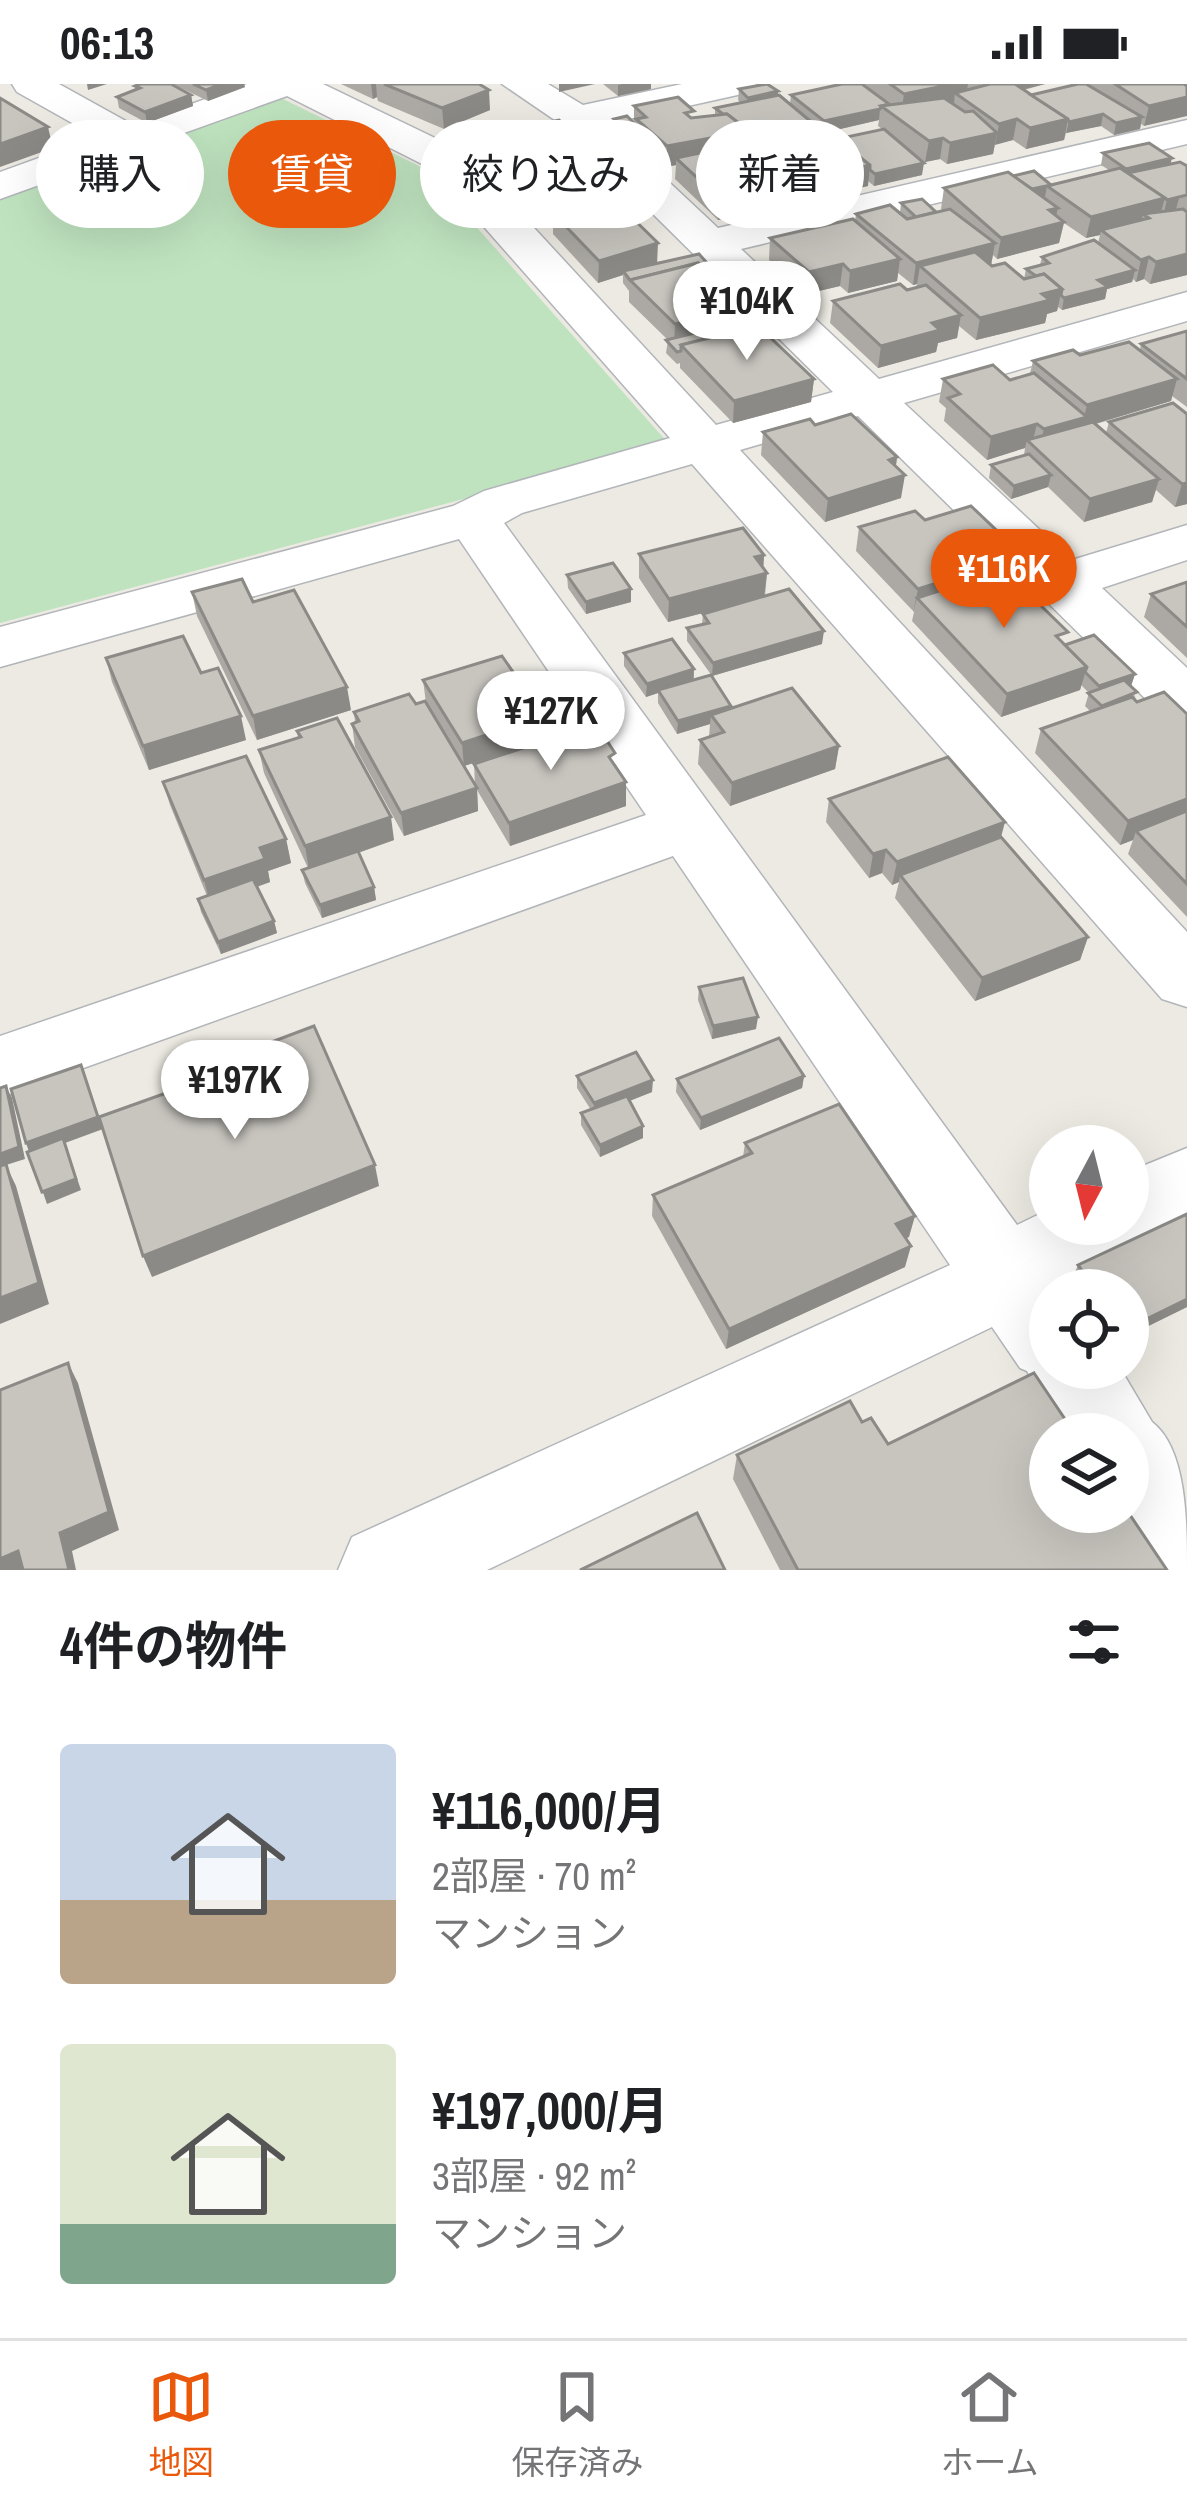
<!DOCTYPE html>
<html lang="ja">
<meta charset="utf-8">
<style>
body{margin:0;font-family:"Archivo Narrow","Noto Sans JP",sans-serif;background:#f6f6f6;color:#202124;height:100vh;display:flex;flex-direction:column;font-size:45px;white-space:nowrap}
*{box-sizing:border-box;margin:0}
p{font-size:39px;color:#757577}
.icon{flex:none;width:66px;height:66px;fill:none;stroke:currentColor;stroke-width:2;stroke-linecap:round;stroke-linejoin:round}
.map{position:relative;height:1486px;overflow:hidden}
.sheet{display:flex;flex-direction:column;background:#fff;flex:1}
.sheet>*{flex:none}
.banner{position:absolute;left:36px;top:36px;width:1116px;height:108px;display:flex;gap:24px}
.needle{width:78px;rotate:187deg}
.controls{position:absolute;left:1029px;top:1041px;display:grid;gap:24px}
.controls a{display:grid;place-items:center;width:120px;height:120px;border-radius:50%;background:#fff;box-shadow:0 12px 48px #0002;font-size:60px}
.price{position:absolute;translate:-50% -102px;padding:0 27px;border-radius:42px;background:#fff;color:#222;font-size:39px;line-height:78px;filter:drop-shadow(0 3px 6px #0008)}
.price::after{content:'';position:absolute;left:50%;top:72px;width:36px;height:27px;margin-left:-18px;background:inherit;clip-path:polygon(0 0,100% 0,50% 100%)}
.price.on{background:#ea580c;color:#fff}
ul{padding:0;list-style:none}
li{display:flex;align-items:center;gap:36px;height:300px;padding:0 60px}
li span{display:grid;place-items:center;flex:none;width:336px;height:240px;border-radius:12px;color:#555}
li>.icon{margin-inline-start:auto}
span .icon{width:144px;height:144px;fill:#fffc;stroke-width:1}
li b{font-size:51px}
h2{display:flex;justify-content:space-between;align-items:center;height:144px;padding:0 60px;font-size:51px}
.tag{padding:0 42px;border-radius:54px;background:#fff;box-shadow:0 12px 48px #0002;font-size:42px;line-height:108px}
.tag.on{background:#ea580c;color:#fff}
.status{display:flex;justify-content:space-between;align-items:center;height:84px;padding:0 60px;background:#fff;direction:ltr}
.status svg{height:33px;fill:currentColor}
.tabs{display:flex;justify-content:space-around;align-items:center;height:168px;border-top:3px solid #e0e0e0;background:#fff;font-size:33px;color:#757577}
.tabs a{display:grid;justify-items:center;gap:6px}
.tabs .on{color:#ea580c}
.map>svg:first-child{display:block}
</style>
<div class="status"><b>06:13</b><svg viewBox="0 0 49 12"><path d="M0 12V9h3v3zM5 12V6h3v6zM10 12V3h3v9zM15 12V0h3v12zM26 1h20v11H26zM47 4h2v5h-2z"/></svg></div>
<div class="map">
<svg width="1187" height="1486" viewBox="0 0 1187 1486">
<rect width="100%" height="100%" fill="#eceae2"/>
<!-- green -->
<path fill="#bfe3bf" d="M275,11L425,85L669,360L0,539V115Z"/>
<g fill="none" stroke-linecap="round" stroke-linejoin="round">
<!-- minor casing -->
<g stroke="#b2b5b9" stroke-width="3">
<path id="minor" d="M12,0H59L133,41L247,0H323L464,68L716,341L833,308L565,43L502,0H548L583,21L682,0H756L751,8L607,40L718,144L1187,36V60L741,165L879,295L1187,208V237L904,319L1072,476L1187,441V476L1102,504L1187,584V640L1165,634L858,332L740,366L1187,848V923L1162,915L692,380L522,429L504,439L1017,1141L1050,1125V1140H1128V1088L1187,1064V1137L1130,1161L1060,1201L1064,1206H1050V1284H1120L1152,1338C1187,1365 1187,1438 1187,1486H1150L1112,1428H1128V1350H1062L1027,1287L1020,1284L992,1243L487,1486H338L352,1453L950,1181L673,772L0,1014V952L646,731L459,455L0,583V543L453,422L484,407L670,354L434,86L287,12L0,115V88L97,53L17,8Z"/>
</g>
<!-- minor -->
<use href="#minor" fill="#fff" fill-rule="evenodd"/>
</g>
<!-- wall -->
<g fill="#aca9a4" fill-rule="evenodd">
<path d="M173,0H244L245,3L208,17Z"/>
<path d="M341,0H479L490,26L444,45L378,17L377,13L373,15Z"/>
<path d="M603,0H651V5L618,12Z"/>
<path d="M863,0H1045L1024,6L1031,11L1078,0H1184L1144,42L1141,40L1140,45L1114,51L1101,42L1066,49L1064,56L1026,65L1013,56L995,60L993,70L947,80L940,75L925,78L902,60L922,91L874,102L868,97V102L819,113L809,105L798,108L784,97L779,98L782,100L780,121L718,136L675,95L676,81L666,83L635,54L626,56L614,47V35L634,38V22L694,34L715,31V24L741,19L738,16L739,5L778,7V11L790,20L791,11ZM879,36L878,42L882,45L837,55L827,48ZM748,63L752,65V77L742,69L747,68Z"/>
<path d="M135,2L191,11L193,22L147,39L119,24L117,13L136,6Z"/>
<path d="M474,53L578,54V60L619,96V118H616L657,180L707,188L743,223L742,237L814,295L811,318L733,339L680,284V279L677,280L666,269L668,256L629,218V207L623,199V191L598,199L553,150V138L546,139L510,104L509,83L511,81L493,86L474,64Z"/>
<path d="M315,64L363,75L336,86L316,75Z"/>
<path d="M1103,69L1187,82V191L1150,200L1144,195L1136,198L1133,195L1132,198L1107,205L1105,215L1062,226L1058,223L1057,227L1047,230L1045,239L976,256L959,242L957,254L938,259L936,268L878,284L830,239L833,217L907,206L916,204L917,200L913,201L898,189L897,197L848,209L840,202L806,210L769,176L770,154L855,137L856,130L900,129L901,119L936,128L943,127L941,125L944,104L1013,92L1051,101L1109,86L1101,81ZM1064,139L1086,154L1100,151L1098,159L1042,173L1040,181L1026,185L1024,195L991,181L993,171L997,175L1059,159Z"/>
<path d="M1187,247V323L1172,312L1171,317L1096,340L1106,349L1109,338L1187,330V420L1175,423L1156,406L1152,418L1084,438L1048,403L1011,415L989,394L991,381L1024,371L1025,364L987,376L944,337L946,324L939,318L943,295L1010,296L1030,290L1033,277L1140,266L1141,260Z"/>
<path d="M815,341L897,373L896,382L901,414L825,438L761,371L763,348Z"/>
<path d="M925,436L1007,485L983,493L1064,560L1135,590L1131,602L1137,618L1187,630V833L1128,770L1133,756L1120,761L1035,669L1041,645L1091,628L1085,622L1089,609L1081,601L1080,606L1001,633L912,537L914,528L856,467L859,443Z"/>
<path d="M639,470L764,471L763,484L767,489L765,512L822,560L712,592L687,557V544L702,540L703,530L731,522L668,538L639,494Z"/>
<path d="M567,491L631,505V518L586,530L568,504Z"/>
<path d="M1187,498V574L1144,533L1151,510Z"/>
<path d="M192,508L253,518L351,626L257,656L197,532Z"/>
<path d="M624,569L694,585V596L731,624L839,662L835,685L730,722L698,680L700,656L709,653L710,640L677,650L658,619V609L646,613L624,582Z"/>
<path d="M106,574L201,589L246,656L149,686L112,598Z"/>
<path d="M423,596L522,601L576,622L577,646L464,682L475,702L474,680L614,681L626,722L510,762L477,706L478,727L404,752L355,663L352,640L355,638L354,628L426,619Z"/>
<path d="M297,647L394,756L358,769L374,803L376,816L322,834L305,799L302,786L308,784L264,689L259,666L298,654Z"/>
<path d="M163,698L286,755L291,779L268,787L270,798L257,803L274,837L277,849L221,870L201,828L198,815L207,812L170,721Z"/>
<path d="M829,715L1001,753L1088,853L1080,876L975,917L895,814L899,798L892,801L882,789L869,794L826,738Z"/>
<path d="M699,903L756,945L712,955L698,916Z"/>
<path d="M577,992L652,1008L629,1017L643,1054L600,1073L581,1041V1029L591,1026L577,1004Z"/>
<path d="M804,992L802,1004L700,1046L676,1008L677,995Z"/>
<path d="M745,1059L909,1153L906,1154L905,1183L726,1265L652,1132L653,1111L743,1073Z"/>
<path d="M1187,1130V1223L1128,1252V1206H1083L1073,1193L1078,1181Z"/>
<path d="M862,1338L888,1360L1167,1486H780L733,1395L737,1371Z"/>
</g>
<!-- shaded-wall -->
<g fill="#8c8a86">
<path d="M87,0H107L88,6Z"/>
<path d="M222,0H244L245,3L208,17L206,6Z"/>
<path d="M371,0H376L377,13L373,15Z"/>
<path d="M559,0H595L559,8Z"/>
<path d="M623,0H651V5L618,12V1Z"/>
<path d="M953,0H968L965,16L955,9L954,19L901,31L904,10Z"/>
<path d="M1004,0H1045L981,16Z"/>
<path d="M489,6L490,26L444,45L442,24Z"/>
<path d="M778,7L777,19L748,25V14Z"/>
<path d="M191,11L193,22L147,39L145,28Z"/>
<path d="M1187,13V32L1144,42L1149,22Z"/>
<path d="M880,25L879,36L823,49L824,37Z"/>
<path d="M1103,30L1101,42L1066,49L1069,38Z"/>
<path d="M1142,33L1140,45L1114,51L1116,39Z"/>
<path d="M1017,35L1013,56L995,61L999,40Z"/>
<path d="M1068,35L1064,56L1026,65L1030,44Z"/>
<path d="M48,43L53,64L0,83V60Z"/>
<path d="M635,43V54L626,56V45Z"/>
<path d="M749,47L747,68L676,74V81L666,83L667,62Z"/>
<path d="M997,49L993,70L947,80L950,59Z"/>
<path d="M578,54V65L511,74V81L493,86V74Z"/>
<path d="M943,54L940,75L925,78L929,57Z"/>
<path d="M362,64L363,75L336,86L335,75Z"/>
<path d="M1172,74L1169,86L1124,90L1126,85Z"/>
<path d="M786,76L784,97L777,99L779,77Z"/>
<path d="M924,79L922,91L874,102L875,90Z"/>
<path d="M870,81L868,102L819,113L822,92Z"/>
<path d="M812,84L809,105L798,108L800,87Z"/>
<path d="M619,96V118L553,129V138L546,139V118L602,100Z"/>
<path d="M782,100L780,121L718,136L719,114Z"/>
<path d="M1047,102L1045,113L1029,106Z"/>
<path d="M1165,114L1159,135L1149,134L1143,130L1141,140L1101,146L1100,151L1086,154L1091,133Z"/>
<path d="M1179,114L1176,125L1164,128L1167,116Z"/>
<path d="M1058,124L1054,140L1064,138L1059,159L997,175L1001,154L1049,126Z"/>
<path d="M658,159L657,181L623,187V191L598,199L599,177Z"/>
<path d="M995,159L991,181L920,182L917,200L913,201L916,179Z"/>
<path d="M1187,170V191L1150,200L1156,178Z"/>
<path d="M1149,173L1144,195L1136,198L1141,176Z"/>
<path d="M900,175L897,197L848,209L850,187Z"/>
<path d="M843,180L840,202L806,210L809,188Z"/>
<path d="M1135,186L1132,198L1107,205L1105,215L1062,226L1064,214L1098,196Z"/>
<path d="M1062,205L1057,227L1047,230L1045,239L976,256L980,234Z"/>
<path d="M743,223L741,245L674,263L675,240Z"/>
<path d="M961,231L957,254L938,259L936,268L878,284L881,262L932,239Z"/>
<path d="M814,295L811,318L733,339L734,317Z"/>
<path d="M1177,295L1171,317L1084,343L1081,355L1038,368L1044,345L1084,333L1087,321Z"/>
<path d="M1037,340L1032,360L1027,356L1025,364L987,376L991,353Z"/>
<path d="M897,373L894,395L905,391L901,414L825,438L828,415L889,376Z"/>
<path d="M1051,391L1048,403L1011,415L1014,402Z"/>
<path d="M1159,395L1152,418L1084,438L1090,415Z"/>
<path d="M1187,399V420L1175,423L1182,400Z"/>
<path d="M1012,461L1007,485L917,514L913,529L918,505L974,474Z"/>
<path d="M764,471L763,490L767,489L764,513L668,538L669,515L755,473Z"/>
<path d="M631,505V518L586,530V518Z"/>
<path d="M824,547L822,560L712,592L713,579Z"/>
<path d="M1087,583L1080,606L1001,633L1007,610Z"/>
<path d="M694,585L693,598L658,606V609L646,613L647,600Z"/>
<path d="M1135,590L1131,602L1095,615L1099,602Z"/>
<path d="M347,603L351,626L257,656L253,632Z"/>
<path d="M576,622L577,646L464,682L462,659Z"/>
<path d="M731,622L730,635L711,631L710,640L677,650L678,637Z"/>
<path d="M241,632L246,656L149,686L143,662Z"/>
<path d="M839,662L835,685L730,722L732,699Z"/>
<path d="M626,698V722L510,762L509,739Z"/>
<path d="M477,704L478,727L404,752L401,729Z"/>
<path d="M1187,715V735L1136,747L1133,756L1120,761L1128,737Z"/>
<path d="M391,733L394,756L309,786L305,762Z"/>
<path d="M1005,738L999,761L900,791L899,798L892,801L897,778Z"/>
<path d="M286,755L291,779L268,787L270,798L210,819L204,796L260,764Z"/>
<path d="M886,766L882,789L869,794L873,770Z"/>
<path d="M374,803L376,816L322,834L320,821Z"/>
<path d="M274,837L277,849L221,870L218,858Z"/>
<path d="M1088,853L1080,876L975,917L982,894Z"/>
<path d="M758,933L756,945L712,955L713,942Z"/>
<path d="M81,981L103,1045L65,1059L81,1106L47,1120L26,1059Z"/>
<path d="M804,992L802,1004L700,1046L701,1034Z"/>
<path d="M653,996L652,1008L594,1031V1019Z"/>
<path d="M6,1002L12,1014L25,1075L6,1081L16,1102L49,1220L0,1240V1070Z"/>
<path d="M643,1042V1054L600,1073V1061Z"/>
<path d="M375,1081L379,1102L152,1193L143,1172Z"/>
<path d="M915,1132L909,1153L890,1161L896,1140Z"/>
<path d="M911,1162L905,1183L726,1265L729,1245Z"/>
<path d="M1187,1215V1223L1128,1252V1244Z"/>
<path d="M68,1279L78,1299L119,1446L72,1467L76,1486H69L60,1449Z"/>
<path d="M18,1467L28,1486H0V1475Z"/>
</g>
<!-- building -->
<g fill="#c8c5bf" stroke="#8c8a86" stroke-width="3">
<path d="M140,0H171L191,11L145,28L117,13L140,4L135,2Z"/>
<path d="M193,0H222L206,6Z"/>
<path d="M384,0H479L489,6L442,24Z"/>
<path d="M767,0L778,7L748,14L739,5Z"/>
<path d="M842,0H862L889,20L881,22L880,25L824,37L791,11Z"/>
<path d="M890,0H953L904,10Z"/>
<path d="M990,0H1015L1068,35L1030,44L1017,35L999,40L955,9Z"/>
<path d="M1078,0H1086L1142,33L1116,39L1103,30L1069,38L1068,35L1031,11Z"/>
<path d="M1115,0H1184L1187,2V13L1149,22Z"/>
<path d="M779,11L815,41L751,54L748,52L749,47L727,30H723L715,24Z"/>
<path d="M678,13L694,27L685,29L691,34L727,30L749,47L667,62L636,35L646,33L634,22Z"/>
<path d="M0,14L48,43L0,60Z"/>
<path d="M944,14L965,28L973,27L997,49L950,59L943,54L929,57L881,22Z"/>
<path d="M627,32L635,40V43L626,45L614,35Z"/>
<path d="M559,36L578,54L493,74L474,53Z"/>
<path d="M819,41L870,81L822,92L812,84L800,87L786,76L779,77L753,56Z"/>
<path d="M884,45L924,79L875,90L870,86V81L837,55Z"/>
<path d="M342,53L362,64L335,75L315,64Z"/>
<path d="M590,57L619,96L602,100L608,105L546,118L509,83L517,82L511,74Z"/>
<path d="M1149,59L1172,74L1126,85L1103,69Z"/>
<path d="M733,62L782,100L719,114L676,74Z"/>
<path d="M1180,78L1187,82V111L1167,116L1128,89Z"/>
<path d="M1120,84L1165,114L1091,133L1047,102Z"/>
<path d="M1034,87L1051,101L1032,105L1013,92Z"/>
<path d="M1008,88L1058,124L1049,126L1064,138L1001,154L944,104Z"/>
<path d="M613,115L658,159L599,177L553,129Z"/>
<path d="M922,115L936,128L916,133L901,119Z"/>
<path d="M890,121L907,135L950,125L995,159L916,179L856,130Z"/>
<path d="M1183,125L1187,128V170L1156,178L1149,173L1141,176L1101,146L1149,134L1143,130Z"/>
<path d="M853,135L900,175L850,187L843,180L809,188L770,154Z"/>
<path d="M1094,156L1135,186L1098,196L1108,203L1064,214L1061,211L1062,205L1044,190L1036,192L1026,185L1049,179L1042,173Z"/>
<path d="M975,168L992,182L1005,179L1024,195L1044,190L1062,205L1042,210L1050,216L980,234L920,182Z"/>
<path d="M699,170L708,180L700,181L698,179L630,196L623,187Z"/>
<path d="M698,179L743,223L675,240L630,196Z"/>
<path d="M900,200L907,206L926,201L961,231L932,239L940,246L881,262L833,217Z"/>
<path d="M752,235L764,247L758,242L681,261V267L677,268L666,256Z"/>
<path d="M758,242L814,295L734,317L681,261Z"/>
<path d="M1187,247V295L1141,260Z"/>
<path d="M1129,258L1177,295L1087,321L1033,277L1073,266L1080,271Z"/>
<path d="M993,281L1010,296L1034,289L1087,333L1044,345L1037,340L991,353L948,314L960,310L943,295Z"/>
<path d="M1173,319L1187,330V399L1182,400L1109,338Z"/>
<path d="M851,330L897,373L889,376L905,391L828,415L763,348L810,335L815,341Z"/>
<path d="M1093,338L1159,395L1090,415L1027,356Z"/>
<path d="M1029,370L1051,391L1014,402L991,381Z"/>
<path d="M971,422L1012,461L974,474L985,484L918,505L859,443L915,427L925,436Z"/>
<path d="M743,444L764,471L755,473L767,489L669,515L639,470Z"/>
<path d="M613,479L631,505L586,518L567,491Z"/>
<path d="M1004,486L1068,548L1056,552L1087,583L1007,610L917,514Z"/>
<path d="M242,495L253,518L294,506L347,603L253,632L192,508Z"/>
<path d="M1187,498V543L1151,510Z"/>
<path d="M789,505L824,547L713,579L687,544L709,539L703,530Z"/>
<path d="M1094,551L1135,590L1099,602L1085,588L1087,583L1065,561Z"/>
<path d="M183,552L201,589L218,584L241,632L143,662L106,574Z"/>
<path d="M672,555L694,585L647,600L624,569Z"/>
<path d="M502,572L522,601L556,591L576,622L462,659L423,596Z"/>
<path d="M711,591L731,622L678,637L658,606Z"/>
<path d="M1124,596L1137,608L1102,622L1088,609Z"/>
<path d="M792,604L839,662L732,699L700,656L724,648L711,631Z"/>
<path d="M1164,608L1187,630V715L1128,737L1041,645L1132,613L1137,618Z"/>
<path d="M409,610L416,620L425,617L477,704L401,729L352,640L359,637L354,628Z"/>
<path d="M337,634L391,733L305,762L259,666L301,653L297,647Z"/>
<path d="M596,640L615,669L609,673L626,698L509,739L474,680Z"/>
<path d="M246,672L286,755L260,764L265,775L204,796L163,698Z"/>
<path d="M948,673L1005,738L897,778L886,766L873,770L829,715Z"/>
<path d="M1187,727V800L1136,747Z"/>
<path d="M1001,753L1088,853L982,894L900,791Z"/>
<path d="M358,767L374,803L320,821L302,786Z"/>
<path d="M253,795L274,837L218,858L198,815Z"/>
<path d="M743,894L758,933L713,942L699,903Z"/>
<path d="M314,942L375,1081L143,1172L99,1033L225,988L221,977Z"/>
<path d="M779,954L804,992L701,1034L677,995Z"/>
<path d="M636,968L653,996L594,1019L577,992Z"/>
<path d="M81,981L98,1033L26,1059L11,1005Z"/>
<path d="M6,1002L19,1063L0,1070V1004Z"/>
<path d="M627,1012L643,1042L600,1061L581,1029Z"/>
<path d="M839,1020L915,1132L896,1140L911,1162L729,1245L653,1111L752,1069L745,1059Z"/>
<path d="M63,1054L76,1095L42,1108L27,1068Z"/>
<path d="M6,1080L39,1199L0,1214V1082Z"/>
<path d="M1187,1130V1215L1128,1244V1206H1096L1078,1181Z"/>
<path d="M68,1279L109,1428L60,1449L69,1486H23L18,1467L0,1475V1306Z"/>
<path d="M1034,1289L1075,1350H1050V1428H1128L1167,1486H798L737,1371L850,1317L862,1338L871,1334L888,1360Z"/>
<path d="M697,1429L725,1486H580Z"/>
</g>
</svg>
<div class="controls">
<a><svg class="needle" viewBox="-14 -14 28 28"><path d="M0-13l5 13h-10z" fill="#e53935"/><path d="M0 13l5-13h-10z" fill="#757577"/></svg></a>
<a><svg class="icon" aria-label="locate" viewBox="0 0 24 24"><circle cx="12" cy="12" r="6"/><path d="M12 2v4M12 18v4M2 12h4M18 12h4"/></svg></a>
<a><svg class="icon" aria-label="layers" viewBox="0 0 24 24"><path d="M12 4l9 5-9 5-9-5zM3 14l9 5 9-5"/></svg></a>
</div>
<b class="price" style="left:747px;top:279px">¥104K</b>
<b class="price on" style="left:1004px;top:547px">¥116K</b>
<b class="price" style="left:551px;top:689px">¥127K</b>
<b class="price" style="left:235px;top:1058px">¥197K</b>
<div class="banner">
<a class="tag">購入</a>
<a class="tag on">賃貸</a>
<a class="tag">絞り込み</a>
<a class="tag">新着</a>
</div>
</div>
<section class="sheet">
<h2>4件の物件<svg class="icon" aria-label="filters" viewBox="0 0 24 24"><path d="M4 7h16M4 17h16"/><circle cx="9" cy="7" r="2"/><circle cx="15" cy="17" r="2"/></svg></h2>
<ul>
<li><span style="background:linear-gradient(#c9d6e8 65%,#b9a48a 0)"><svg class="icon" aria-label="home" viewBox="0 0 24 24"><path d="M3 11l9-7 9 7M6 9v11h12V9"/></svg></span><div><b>¥116,000/月</b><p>2部屋 · 70 m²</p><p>マンション</p></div></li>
<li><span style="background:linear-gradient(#dfe7d0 75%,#7fa58c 0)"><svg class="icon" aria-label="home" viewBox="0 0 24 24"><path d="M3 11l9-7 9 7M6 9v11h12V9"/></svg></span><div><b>¥197,000/月</b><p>3部屋 · 92 m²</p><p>マンション</p></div></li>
</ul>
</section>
<nav class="tabs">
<a class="on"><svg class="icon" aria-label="map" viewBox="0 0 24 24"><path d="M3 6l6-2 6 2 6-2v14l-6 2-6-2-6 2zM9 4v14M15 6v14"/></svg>地図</a>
<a><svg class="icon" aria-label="saved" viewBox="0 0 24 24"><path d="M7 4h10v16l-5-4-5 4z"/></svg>保存済み</a>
<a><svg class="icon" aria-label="home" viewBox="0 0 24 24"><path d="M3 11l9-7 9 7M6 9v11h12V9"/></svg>ホーム</a>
</nav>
